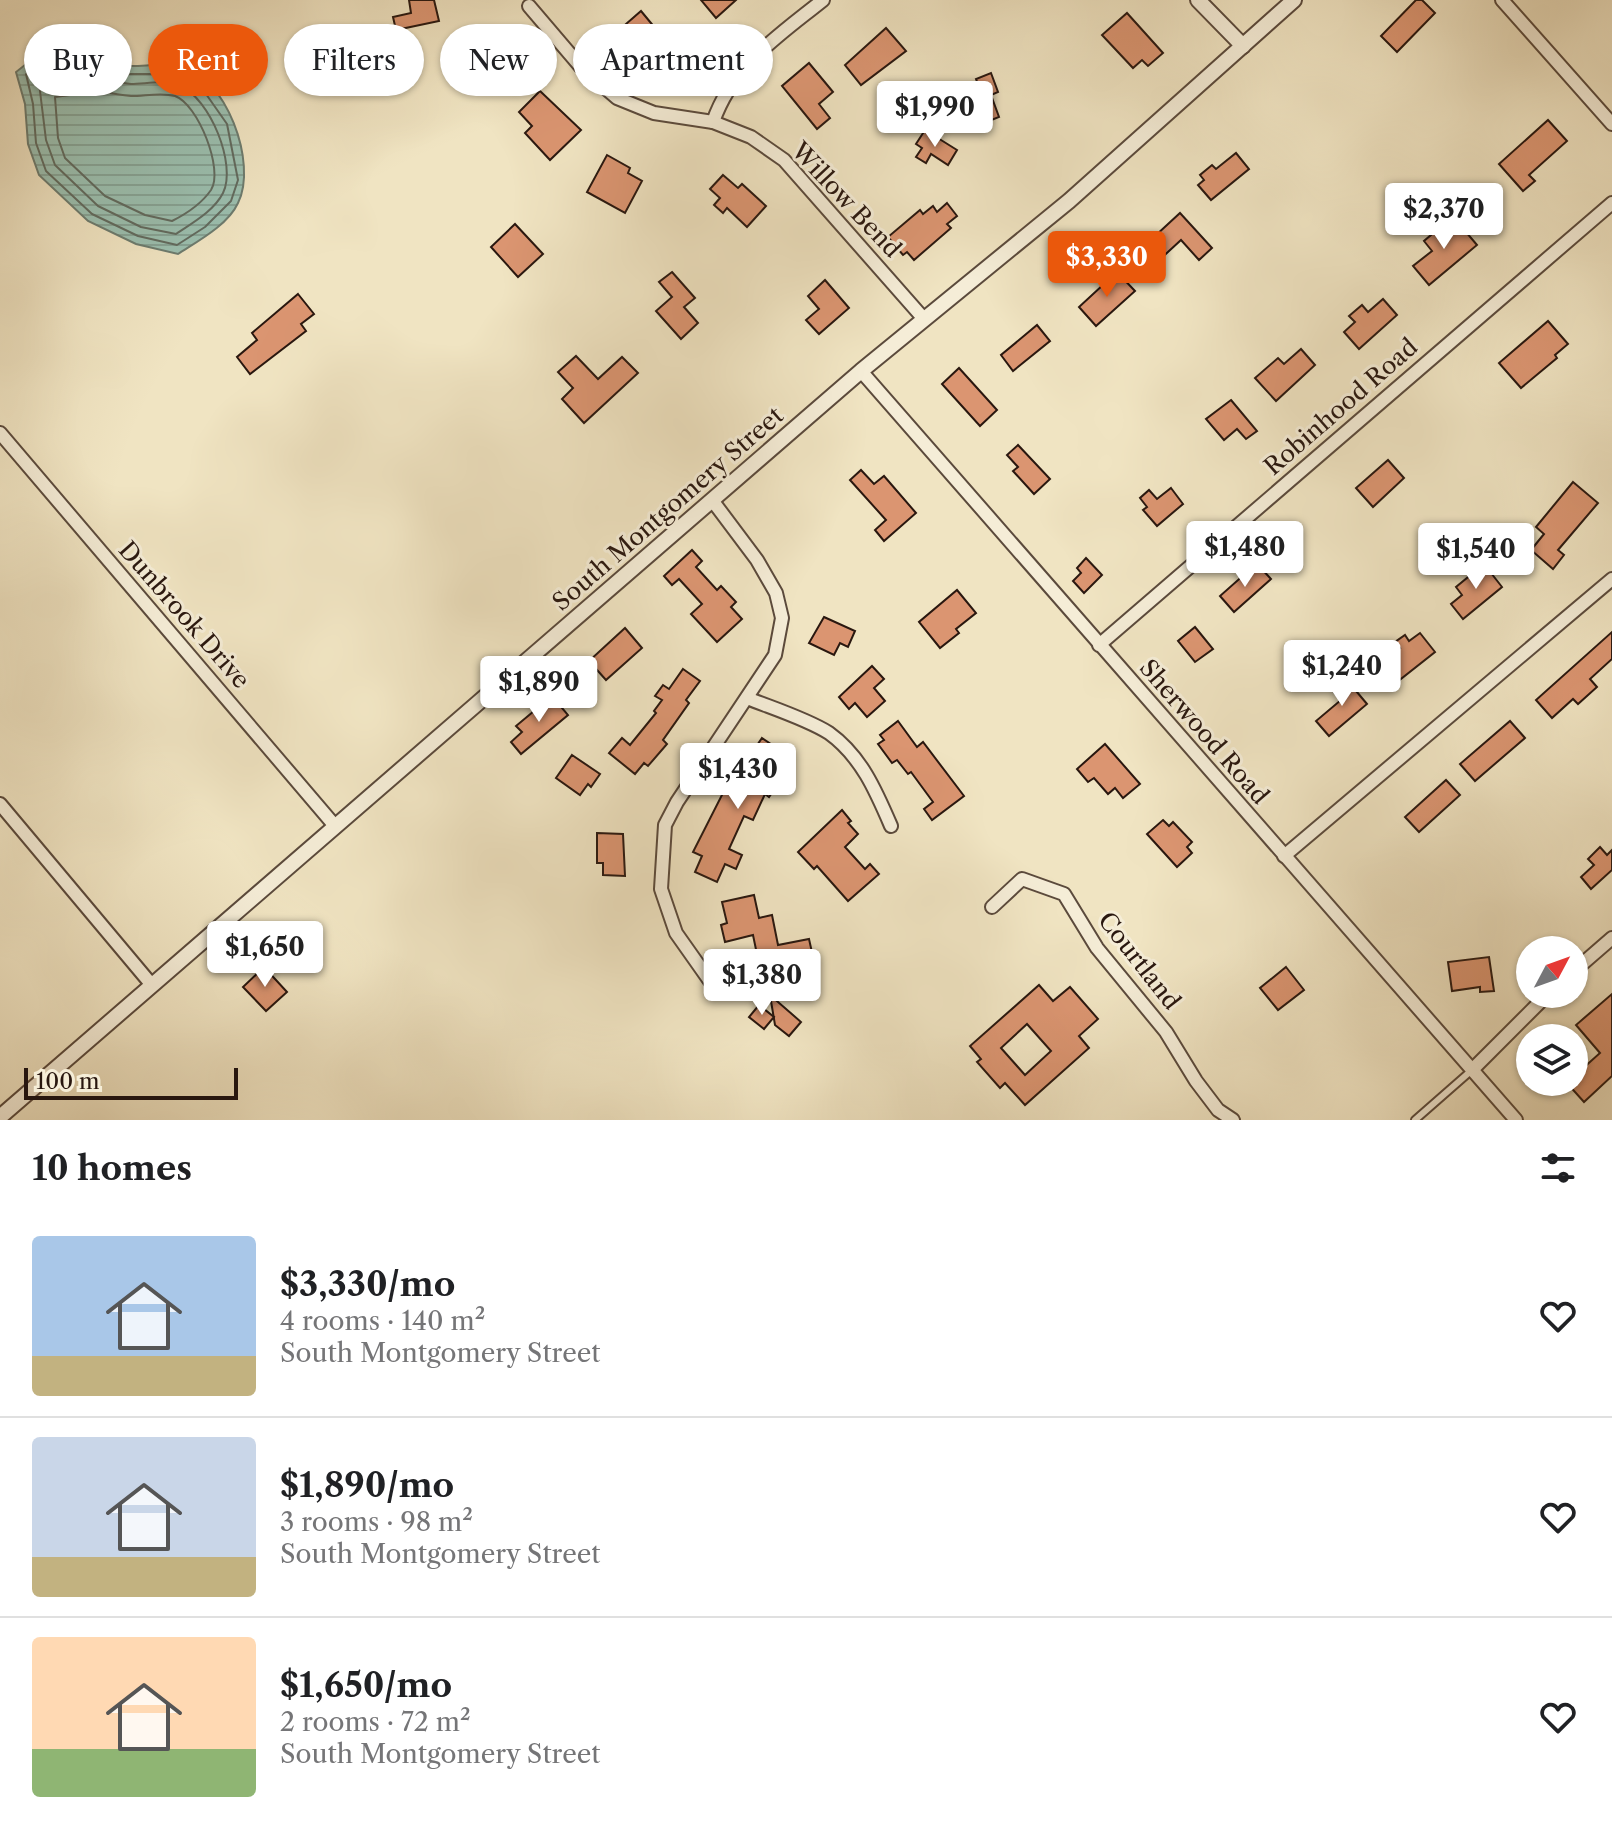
<!DOCTYPE html>
<meta charset="utf-8">
<style>
body{margin:0;font-family:"Libre Caslon Text",serif;background:#f2f2f2;color:#202124;height:100vh;display:flex;flex-direction:column;font-size:30px;white-space:nowrap}
*{box-sizing:border-box;margin:0}
p{font-size:26px;color:#757577}
.icon{flex:none;width:44px;height:44px;fill:none;stroke:currentColor;stroke-width:2;stroke-linecap:round;stroke-linejoin:round}
.map{position:relative;height:1120px;overflow:hidden}
.details{display:flex;flex-direction:column;background:#fff;flex:1}
.details>*{flex:none}
.banner{position:absolute;left:24px;top:24px;width:800px;height:72px;display:flex;gap:16px}
.needle{width:52px;rotate:49deg}
.tools{position:absolute;left:1516px;top:936px;display:grid;gap:16px}
.tools a{display:grid;place-items:center;width:72px;height:72px;border-radius:50%;background:#fff;box-shadow:0 2px 6px #0004;font-size:40px}
.scale{position:absolute;left:24px;bottom:20px;width:214px;box-sizing:border-box;padding-left:8px;border:4px solid #29170f;border-top:0;font-size:22px;line-height:28px;white-space:nowrap;color:#29170f;-webkit-text-stroke:6px #f5edd7;paint-order:stroke}
.price{position:absolute;translate:-50% -68px;padding:0 18px;border-radius:8px;background:#fff;color:#222;font-size:26px;line-height:52px;filter:drop-shadow(0 2px 4px #0008)}
.price::after{content:'';position:absolute;left:50%;top:48px;width:24px;height:18px;margin-left:-12px;background:inherit;clip-path:polygon(0 0,100% 0,50% 100%)}
.price.active{background:#ea580c;color:#fff}
ul{padding:0;list-style:none}
li{display:flex;align-items:center;gap:24px;height:200px;padding:0 32px}
li+li{border-top:2px solid #e0e0e0}
li span{display:grid;place-items:center;flex:none;width:224px;height:160px;border-radius:8px;color:#555}
li>.icon{margin-inline-start:auto}
span .icon{width:96px;height:96px;fill:#fffc;stroke-width:1}
li b{font-size:34px}
h2{display:flex;justify-content:space-between;align-items:center;height:96px;padding:0 32px;font-size:34px}
.tag{padding:0 28px;border-radius:36px;background:#fff;box-shadow:0 2px 6px #0004;font-size:28px;line-height:72px}
.tag.active{background:#ea580c;color:#fff}
.map>svg:first-child{display:block}
</style>
<div class="map">
<svg width="1612" height="1120" viewBox="0 0 1612 1120">
<defs>
<pattern id="water-rules" width="6" height="5" patternUnits="userSpaceOnUse" patternTransform="scale(2)"><rect width="6" height="5" fill="#9bbfaf"/><path d="M0 2.5h6" fill="none" stroke="#86a395"/></pattern>
</defs>
<rect width="100%" height="100%" fill="#f0e4c2"/>
<filter id="stains"><feTurbulence type="fractalNoise" baseFrequency=".0025" numOctaves="4"/><feColorMatrix values="0 0 0 0 .2 0 0 0 0 .09 0 0 0 0 .02 0 0 0 .5 -.17"/></filter>
<radialGradient id="worn" r=".72"><stop offset=".6" stop-color="#630" stop-opacity="0"/><stop offset="1" stop-color="#630" stop-opacity=".3"/></radialGradient>
<!-- water -->
<path fill="url(#water-rules)" stroke="#6d7c6f" stroke-width="2" d="M101,60C111,62 121,65 131,66C146,67 164,62 180,65C226,76 258,163 238,203C228,225 198,241 178,254L136,244L88,221L39,175L28,144L25,104L16,72L30,61L60,65Z"/>
<g fill="none" stroke-linecap="round" stroke-linejoin="round">
<!-- shore -->
<g stroke="#626b5f" stroke-width="2">
<path d="M101,68L129,74H179L199,84L227,124L238,180L231,201L205,227L177,245L138,236L92,214L46,171L36,143L33,104L26,74L33,70L61,73Z"/>
<path d="M100,78C110,80 121,83 131,84C146,84 166,79 180,86C210,98 237,165 223,193C214,211 192,223 176,234L141,227L98,206L55,165L46,140L39,83Z"/>
<path d="M100,91C110,93 121,95 131,96C145,96 162,92 175,96C198,104 224,170 211,190C202,203 186,214 172,221L145,215L105,196L65,158L58,138L55,97Z"/>
</g>
</g>
<!-- building -->
<g fill="#db9571" stroke="#29170f" stroke-width="2" fill-rule="evenodd">
<path d="M409,0H434L439,21L396,30L393,17L411,13Z"/>
<path d="M701,0H736L716,18Z"/>
<path d="M1416,0H1422L1435,13L1397,52L1381,36Z"/>
<path d="M641,11L665,40L648,57L634,42L639,37L626,24Z"/>
<path d="M1127,13L1163,53L1148,66L1142,60L1133,68L1102,35Z"/>
<path d="M886,28L906,51L861,85L845,65Z"/>
<path d="M493,41L513,65L480,92L468,77L482,66L474,57Z"/>
<path d="M809,63L833,92L819,104L830,118L817,129L782,86Z"/>
<path d="M991,73L998,92L991,95L999,117L967,130L958,106L983,97L976,79Z"/>
<path d="M540,91L581,130L550,160L525,133L532,126L519,112Z"/>
<path d="M1548,120L1567,141L1529,175L1535,181L1523,191L1499,164Z"/>
<path d="M925,130L957,150L948,165L931,154L926,163L916,157L922,148L916,144Z"/>
<path d="M1236,153L1249,169L1211,200L1198,185L1204,180L1200,175L1212,165L1216,169Z"/>
<path d="M607,155L630,168L628,173L642,181L625,213L587,192Z"/>
<path d="M723,175L738,188L742,184L766,206L747,227L727,208L723,213L714,205L720,198L710,189Z"/>
<path d="M947,203L957,216L947,224L951,228L914,260L907,252L903,255L888,237L920,210L923,214L933,206L937,212Z"/>
<path d="M1180,213L1212,248L1199,260L1181,240L1156,263L1142,248Z"/>
<path d="M1450,219L1458,228L1461,226L1477,245L1429,285L1413,266L1432,251L1424,241Z"/>
<path d="M515,224L543,254L518,277L491,247Z"/>
<path d="M672,272L695,298L684,307L698,323L681,339L656,311L672,297L659,282Z"/>
<path d="M1117,272L1135,291L1096,326L1079,307Z"/>
<path d="M825,280L849,308L819,334L806,320L819,309L808,296Z"/>
<path d="M298,294L314,314L301,324L306,331L250,374L237,357L257,340L252,333Z"/>
<path d="M1383,299L1397,315L1359,349L1344,332L1355,322L1349,316L1362,305L1368,312Z"/>
<path d="M1548,321L1568,344L1555,355L1557,358L1521,388L1499,363Z"/>
<path d="M1037,325L1050,341L1013,371L1001,355Z"/>
<path d="M1301,349L1315,365L1276,401L1255,378L1278,358L1284,364Z"/>
<path d="M576,356L598,379L622,357L638,373L584,423L562,399L573,388L558,372Z"/>
<path d="M959,368L997,410L980,426L942,384Z"/>
<path d="M1231,400L1257,431L1246,439L1237,429L1224,440L1206,419Z"/>
<path d="M1018,445L1050,479L1034,494L1013,471L1018,467L1007,455Z"/>
<path d="M1388,460L1404,478L1373,507L1356,488Z"/>
<path d="M861,470L874,484L884,476L916,513L884,541L875,530L886,520L850,480Z"/>
<path d="M1573,482L1598,503L1558,550L1564,555L1553,569L1531,550L1544,534L1536,527Z"/>
<path d="M1171,488L1183,504L1157,526L1143,510L1147,507L1140,498L1149,490L1157,499Z"/>
<path d="M692,550L702,561L696,567L717,590L721,586L736,602L731,607L742,619L717,642L691,614L702,604L679,579L672,585L664,576Z"/>
<path d="M1086,558L1102,575L1084,593L1073,581L1081,573L1077,568Z"/>
<path d="M1484,564L1502,587L1463,619L1451,604L1462,595L1456,587Z"/>
<path d="M1259,566L1271,579L1234,612L1220,596L1247,572L1250,575Z"/>
<path d="M957,590L976,613L956,629L959,633L940,648L919,622Z"/>
<path d="M824,617L855,631L848,647L840,643L834,655L809,643Z"/>
<path d="M1195,627L1213,649L1195,662L1178,641Z"/>
<path d="M625,628L642,648L606,680L589,661Z"/>
<path d="M1612,632V659L1590,679L1597,687L1578,704L1573,699L1552,718L1536,700Z"/>
<path d="M1420,633L1435,652L1397,682L1382,663L1400,648L1395,642L1405,635L1409,641Z"/>
<path d="M872,666L884,679L874,688L885,701L867,717L855,703L849,709L839,697Z"/>
<path d="M683,669L700,681L686,700L689,703L663,740L667,744L648,766L644,763L635,774L609,753L622,738L630,745L656,713L654,711L662,700L655,696L663,685L669,689Z"/>
<path d="M1346,679L1367,704L1329,736L1316,721L1341,700L1332,690Z"/>
<path d="M552,696L568,715L521,754L511,742L522,732L516,726Z"/>
<path d="M898,721L917,747L923,742L964,796L932,820L924,809L933,802L911,772L908,774L897,760L892,763L878,744L884,740L880,735Z"/>
<path d="M1510,721L1525,738L1475,781L1460,764Z"/>
<path d="M762,738L790,757L776,778L780,781L769,797L765,794L753,820L744,816L729,849L742,855L736,869L725,864L717,882L695,872L702,856L693,852L726,787L736,791L754,765L747,760Z"/>
<path d="M1105,744L1140,784L1123,798L1115,788L1108,794L1094,778L1088,782L1077,769Z"/>
<path d="M572,755L600,774L591,787L588,784L580,795L556,778Z"/>
<path d="M1446,780L1460,795L1419,832L1405,817Z"/>
<path d="M842,810L851,821L848,823L858,834L845,847L865,869L870,864L879,874L848,901L817,866L814,869L798,852Z"/>
<path d="M1163,820L1169,826L1173,822L1192,842L1187,847L1192,853L1177,867L1147,834Z"/>
<path d="M597,833L623,834L625,876L603,875V863H597Z"/>
<path d="M1600,847L1607,855L1612,850V870L1591,889L1581,877L1594,865L1588,859Z"/>
<path d="M754,895L759,918L772,915L778,945L809,939L813,957L795,961L800,985L769,991L763,963L759,964L753,935L725,942L721,925L727,923L722,902Z"/>
<path d="M1489,957L1494,991L1480,992V987L1452,991L1448,962Z"/>
<path d="M264,967L287,992L266,1011L243,987Z"/>
<path d="M1286,967L1304,990L1278,1010L1260,988Z"/>
<path d="M1039,985L1053,1001L1070,987L1098,1019L1079,1036L1089,1048L1025,1105L1005,1083L1000,1088L977,1062L981,1059L970,1046ZM1027,1024L1051,1051L1025,1075L1001,1048Z"/>
<path d="M1612,994V1076L1584,1102L1566,1082H1574V1061L1581,1070L1600,1053L1576,1025Z"/>
<path d="M770,995L801,1022L789,1036L775,1025Z"/>
<path d="M759,1005L774,1017L764,1029L749,1017Z"/>
</g>
<g fill="none" stroke-linecap="round" stroke-linejoin="round">
<!-- service casing -->
<g stroke="#5b4a3c" stroke-width="10">
<path id="service" d="M1415,1120L1472,1070"/>
</g>
<!-- minor casing -->
<g stroke="#5b4a3c" stroke-width="16">
<g id="minor">
<path d="M1502,0L1612,124"/>
<path d="M529,6L581,67L617,98L654,113L713,122L751,137L784,160L924,319"/>
<path d="M713,122C733,65 777,37 823,0"/>
<path d="M861,371L1516,1120"/>
<path d="M0,433L335,826"/>
<path d="M712,500L757,560L776,593L782,618L775,655L677,802L665,825L661,889L676,933L712,984"/>
<path d="M1099,645L1612,203"/>
<path d="M747,698C772,708 807,719 829,733C861,756 876,791 891,826"/>
<path d="M0,804L151,984"/>
<path d="M1284,856L1612,579"/>
<path d="M992,907L1022,879L1064,894L1097,948L1166,1032L1196,1081L1218,1110L1233,1120"/>
<path d="M1574,971L1612,938"/>
<path d="M1472,1070L1548,994"/>
</g>
</g>
<!-- tertiary casing -->
<g stroke="#5b4a3c" stroke-width="18">
<g id="tertiary">
<path d="M1198,0L1243,46"/>
<path d="M0,1117L861,371L1069,201L1294,0"/>
</g>
</g>
<!-- service -->
<use href="#service" stroke="#f5edd7" stroke-width="6"/>
<!-- minor -->
<use href="#minor" stroke="#f5edd7" stroke-width="12"/>
<!-- tertiary -->
<use href="#tertiary" stroke="#f5edd7" stroke-width="14"/>
</g>
<g text-anchor="middle" stroke-width="6" stroke-linejoin="round" paint-order="stroke">
<!-- street labels -->
<g font-size="24" fill="#29170f" stroke="#f5edd7">
<text transform="translate(846 200) rotate(47)" y="8">Willow Bend</text>
<text transform="translate(1341 407) rotate(-41)" y="8">Robinhood Road</text>
<text transform="translate(668 509) rotate(-41)" y="8">South Montgomery Street</text>
<text transform="translate(184 615) rotate(49)" y="8">Dunbrook Drive</text>
<text transform="translate(1204 732) rotate(49)" y="8">Sherwood Road</text>
<text transform="translate(1139 961) rotate(52)" y="8">Courtland</text>
</g>
</g>
<rect width="100%" height="100%" filter="url(#stains)"/>
<rect width="100%" height="100%" fill="url(#worn)"/>
</svg>
<div class="tools">
<a><svg class="needle" viewBox="-14 -14 28 28"><path d="M0-13l5 13h-10z" fill="#e53935"/><path d="M0 13l5-13h-10z" fill="#757577"/></svg></a>
<a><svg class="icon" aria-label="layers" viewBox="0 0 24 24"><path d="M12 4l9 5-9 5-9-5zM3 14l9 5 9-5"/></svg></a>
</div>
<div class="scale">100 m</div>
<b class="price" style="left:935px;top:149px">$1,990</b>
<b class="price" style="left:1444px;top:251px">$2,370</b>
<b class="price active" style="left:1107px;top:299px">$3,330</b>
<b class="price" style="left:1245px;top:589px">$1,480</b>
<b class="price" style="left:1476px;top:591px">$1,540</b>
<b class="price" style="left:1342px;top:708px">$1,240</b>
<b class="price" style="left:539px;top:724px">$1,890</b>
<b class="price" style="left:738px;top:811px">$1,430</b>
<b class="price" style="left:265px;top:989px">$1,650</b>
<b class="price" style="left:762px;top:1017px">$1,380</b>
<div class="banner">
<a class="tag">Buy</a>
<a class="tag active">Rent</a>
<a class="tag">Filters</a>
<a class="tag">New</a>
<a class="tag">Apartment</a>
</div>
</div>
<section class="details">
<h2>10 homes<svg class="icon" aria-label="filters" viewBox="0 0 24 24"><path d="M4 7h16M4 17h16"/><circle cx="9" cy="7" r="2"/><circle cx="15" cy="17" r="2"/></svg></h2>
<ul>
<li><span style="background:linear-gradient(#a9c7e8 75%,#c2b280 0)"><svg class="icon" aria-label="home" viewBox="0 0 24 24"><path d="M3 11l9-7 9 7M6 9v11h12V9"/></svg></span><div><b>$3,330/mo</b><p>4 rooms · 140 m²</p><p>South Montgomery Street</p></div><svg class="icon" aria-label="heart" viewBox="0 0 24 24"><path d="M12 20l-8-8c-3-5 5-10 8-4 3-6 11-1 8 4z"/></svg></li>
<li><span style="background:linear-gradient(#c9d6e8 75%,#c2b280 0)"><svg class="icon" aria-label="home" viewBox="0 0 24 24"><path d="M3 11l9-7 9 7M6 9v11h12V9"/></svg></span><div><b>$1,890/mo</b><p>3 rooms · 98 m²</p><p>South Montgomery Street</p></div><svg class="icon" aria-label="heart" viewBox="0 0 24 24"><path d="M12 20l-8-8c-3-5 5-10 8-4 3-6 11-1 8 4z"/></svg></li>
<li><span style="background:linear-gradient(#ffd9b3 70%,#8fb573 0)"><svg class="icon" aria-label="home" viewBox="0 0 24 24"><path d="M3 11l9-7 9 7M6 9v11h12V9"/></svg></span><div><b>$1,650/mo</b><p>2 rooms · 72 m²</p><p>South Montgomery Street</p></div><svg class="icon" aria-label="heart" viewBox="0 0 24 24"><path d="M12 20l-8-8c-3-5 5-10 8-4 3-6 11-1 8 4z"/></svg></li>
</ul>
</section>
